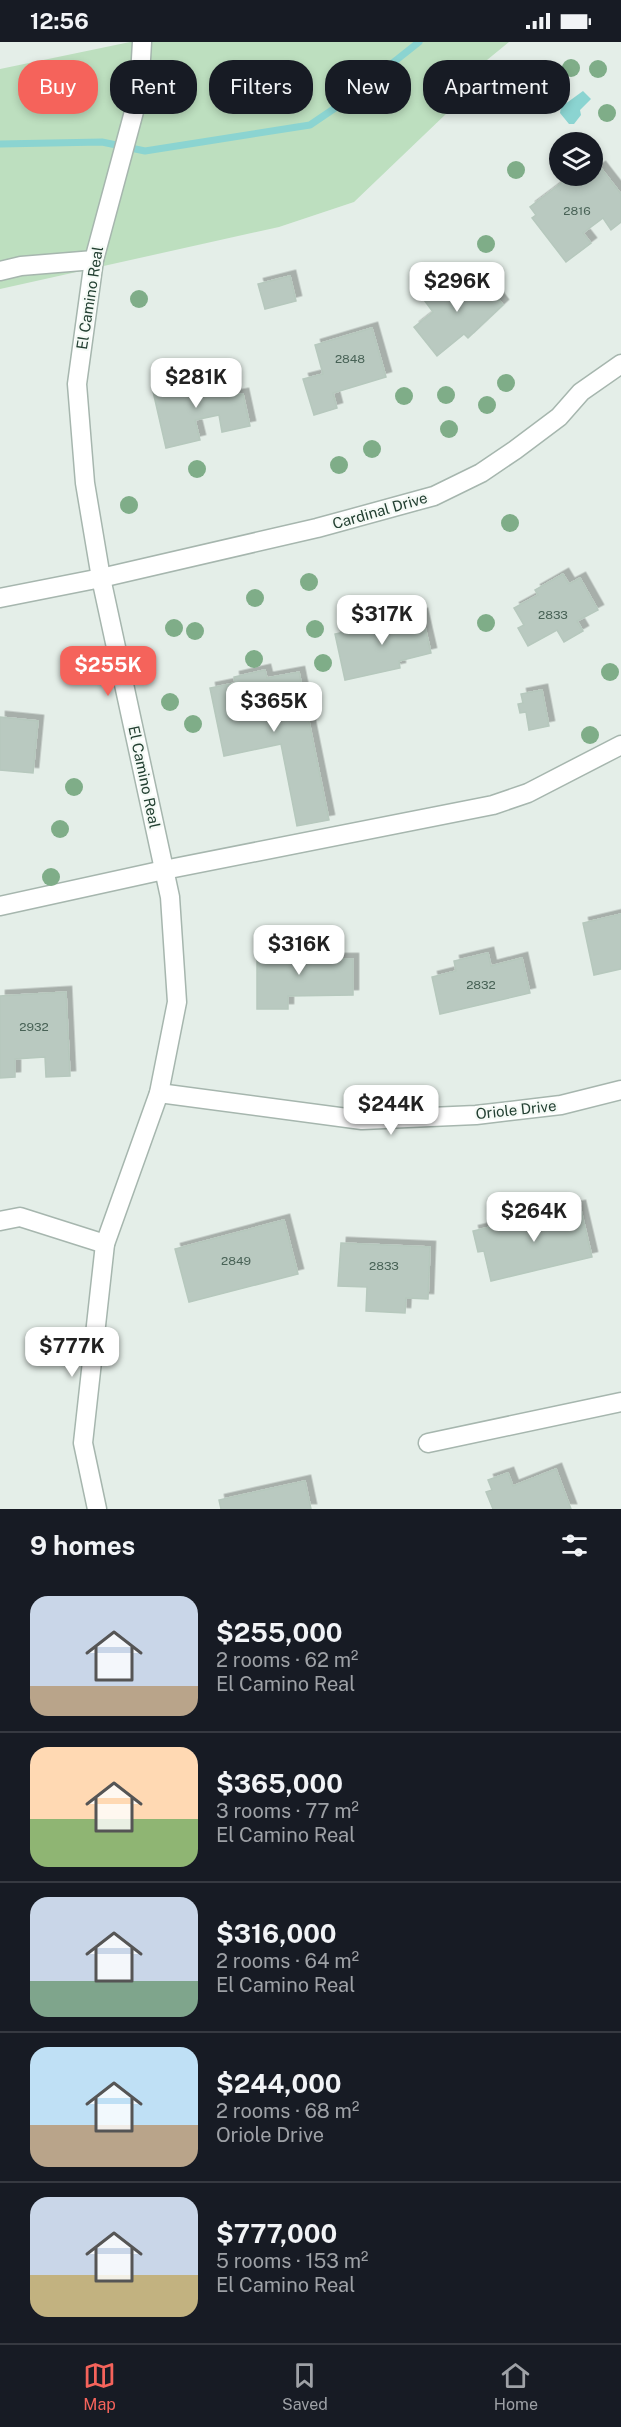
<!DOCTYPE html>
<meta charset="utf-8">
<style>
body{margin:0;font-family:"Public Sans",sans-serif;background:#242831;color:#f1f3f6;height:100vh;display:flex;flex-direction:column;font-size:22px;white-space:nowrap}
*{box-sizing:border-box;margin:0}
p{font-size:20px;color:#9ea1a6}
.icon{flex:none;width:33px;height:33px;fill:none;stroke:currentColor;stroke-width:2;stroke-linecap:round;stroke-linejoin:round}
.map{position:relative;height:1467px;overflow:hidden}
.sheet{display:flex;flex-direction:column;background:#171b24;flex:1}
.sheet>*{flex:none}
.top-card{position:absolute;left:18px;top:18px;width:585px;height:54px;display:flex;gap:12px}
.controls{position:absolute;left:549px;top:90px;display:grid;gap:12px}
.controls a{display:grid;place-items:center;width:54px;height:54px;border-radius:50%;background:#171b24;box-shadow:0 3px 9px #0003;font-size:30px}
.price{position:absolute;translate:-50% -51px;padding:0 14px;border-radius:12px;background:#fff;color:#222;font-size:20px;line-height:39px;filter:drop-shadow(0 2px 3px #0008)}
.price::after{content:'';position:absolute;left:50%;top:36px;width:18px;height:14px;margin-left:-9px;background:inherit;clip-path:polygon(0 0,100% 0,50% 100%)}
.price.on{background:#f5635b;color:#fff}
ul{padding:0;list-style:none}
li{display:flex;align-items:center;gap:18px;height:150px;padding:0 30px}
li+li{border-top:2px solid #363941}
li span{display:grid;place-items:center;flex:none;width:168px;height:120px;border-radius:18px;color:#555}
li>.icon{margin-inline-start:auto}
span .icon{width:72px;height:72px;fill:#fffc;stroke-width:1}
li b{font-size:26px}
h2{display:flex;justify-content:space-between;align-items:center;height:72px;padding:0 30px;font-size:26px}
.tag{padding:0 21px;border-radius:24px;background:#171b24;box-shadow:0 3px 9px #0003;font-size:21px;line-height:54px}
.tag.on{background:#f5635b;color:#fff}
.status{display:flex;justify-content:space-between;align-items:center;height:42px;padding:0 30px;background:#171b24;direction:ltr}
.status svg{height:16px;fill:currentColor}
.dock{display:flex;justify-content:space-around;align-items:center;height:84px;border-top:2px solid #363941;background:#171b24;font-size:16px;color:#9ea1a6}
.dock a{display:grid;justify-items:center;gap:3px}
.dock .on{color:#f5635b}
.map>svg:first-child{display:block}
</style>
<div class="status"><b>12:56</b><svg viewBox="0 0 49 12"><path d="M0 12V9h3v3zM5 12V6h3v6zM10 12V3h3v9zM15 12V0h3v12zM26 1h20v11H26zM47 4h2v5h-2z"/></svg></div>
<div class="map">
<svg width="621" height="1467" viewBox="0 0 621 1467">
<defs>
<filter id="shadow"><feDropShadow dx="5.5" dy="-5.5" stdDeviation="0" flood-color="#0004"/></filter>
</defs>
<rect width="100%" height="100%" fill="#e4eee8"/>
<!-- green -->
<path fill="#bddfbf" d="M130,0H509L487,18L447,71L354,160L279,185L0,247V27Z"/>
<!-- water -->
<path fill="#8bd4d1" d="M583,49L591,57L580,68L581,73L574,82H569L560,71L561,65Z"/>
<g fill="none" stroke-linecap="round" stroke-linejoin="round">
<!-- stream -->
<path stroke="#8bd4d1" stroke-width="7" d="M0,102L102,100L145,109L310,83L341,62L419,0"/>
</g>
<!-- building -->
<g fill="#b9c9c0" stroke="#b6c8bd" stroke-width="1.5" filter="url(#shadow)">
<path d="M600,125L621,152V180L611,188L603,176L583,191L591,201L566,220L532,176L536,173L530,165L571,134H574L580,141Z"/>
<path d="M480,233L503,263L468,296L464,292L437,314L414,285L433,270L424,258L450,237L460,249Z"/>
<path d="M290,234L296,259L265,267L258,242Z"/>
<path d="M372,286L386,335L333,351L337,366L314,373L303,337L323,332L315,303Z"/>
<path d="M214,332L217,348L227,346L228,355L243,352L250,384L222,390L219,373L195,378L200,398L166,406L152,345Z"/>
<path d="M563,532L569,542L580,536L598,568L577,579L583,589L564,600L557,588L528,604L518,586L524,583L514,566L538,553L535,548Z"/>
<path d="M422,572L431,611L399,619L400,626L345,638L335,592Z"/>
<path d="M265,628L267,636L299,630L329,778L297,784L281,702L224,714L210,646L235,641L234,635Z"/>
<path d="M542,648L549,684L529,688L526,670L520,671L518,662L523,661L521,652Z"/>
<path d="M0,675L38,679L33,731L0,728Z"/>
<path d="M621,872V927L594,933L583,881Z"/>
<path d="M257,905H306V917H353V953L288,954V967H257Z"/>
<path d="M488,911L491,924L522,916L530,951L440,972L432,935L456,929L454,919Z"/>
<path d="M66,950L70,1034L46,1035L45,1015L15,1017V1035L0,1036V954Z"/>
<path d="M580,1164L592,1215L491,1239L484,1209L478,1210L473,1189Z"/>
<path d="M284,1178L298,1232L189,1260L175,1207Z"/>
<path d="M341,1201L430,1205L428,1257L406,1256L405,1271L366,1269L367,1245L338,1244Z"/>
<path d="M556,1427L571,1467H493L486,1450L492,1448L488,1438L508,1431L513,1444Z"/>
<path d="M305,1439L311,1467H221L219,1458Z"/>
</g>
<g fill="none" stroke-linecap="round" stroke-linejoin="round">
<!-- minor casing -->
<g stroke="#a6b6ae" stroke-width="21">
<g id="minor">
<path d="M0,229L21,224L94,218"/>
<path d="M0,556L101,536L317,486L434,454L481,431L515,408L559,375L581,350L621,322"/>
<path d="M0,864L164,828L493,763L528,751L621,703"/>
<path d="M159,1051L362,1078L476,1073L561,1063L621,1048"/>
<path d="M0,1179L20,1175L105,1202"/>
<path d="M428,1401L621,1360"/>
<path d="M97,1467L83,1401L105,1202L159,1051L177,960L170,855L101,536L85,441L77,342L94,218L139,51L142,0"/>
</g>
</g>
<!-- minor -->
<use href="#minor" stroke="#fff" stroke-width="18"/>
</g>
<!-- trees -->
<g fill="#7fad88">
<circle cx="571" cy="26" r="9"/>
<circle cx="598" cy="27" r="9"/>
<circle cx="607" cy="71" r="9"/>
<circle cx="516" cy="128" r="9"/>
<circle cx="486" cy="202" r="9"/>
<circle cx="465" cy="235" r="9"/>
<circle cx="139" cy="257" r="9"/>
<circle cx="506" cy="341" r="9"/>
<circle cx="446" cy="353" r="9"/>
<circle cx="404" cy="354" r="9"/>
<circle cx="487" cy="363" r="9"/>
<circle cx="449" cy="387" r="9"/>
<circle cx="372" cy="407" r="9"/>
<circle cx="339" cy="423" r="9"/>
<circle cx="197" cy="427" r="9"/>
<circle cx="129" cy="463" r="9"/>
<circle cx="510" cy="481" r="9"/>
<circle cx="309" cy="540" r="9"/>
<circle cx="255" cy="556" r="9"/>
<circle cx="486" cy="581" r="9"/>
<circle cx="174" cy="586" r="9"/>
<circle cx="315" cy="587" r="9"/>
<circle cx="195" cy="589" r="9"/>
<circle cx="254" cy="617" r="9"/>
<circle cx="323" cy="621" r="9"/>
<circle cx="610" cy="630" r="9"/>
<circle cx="170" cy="660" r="9"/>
<circle cx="193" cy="682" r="9"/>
<circle cx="590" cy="693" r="9"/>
<circle cx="74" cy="745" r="9"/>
<circle cx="60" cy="787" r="9"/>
<circle cx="51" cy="835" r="9"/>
</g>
<g text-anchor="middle" stroke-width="4.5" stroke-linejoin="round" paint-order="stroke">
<!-- number labels -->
<g font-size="12" fill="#486256">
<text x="577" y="173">2816</text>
<text x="350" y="321">2848</text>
<text x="553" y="577">2833</text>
<text x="481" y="947">2832</text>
<text x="34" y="989">2932</text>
<text x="236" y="1223">2849</text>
<text x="384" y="1228">2833</text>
</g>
<!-- street labels -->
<g font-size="15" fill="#234032" stroke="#f5faf6">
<text transform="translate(90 256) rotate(-81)" y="5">El Camino Real</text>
<text transform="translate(380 469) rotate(-16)" y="5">Cardinal Drive</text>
<text transform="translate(144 735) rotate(78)" y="5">El Camino Real</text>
<text transform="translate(516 1068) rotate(-6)" y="5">Oriole Drive</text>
</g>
</g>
</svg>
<div class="controls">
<a><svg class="icon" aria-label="layers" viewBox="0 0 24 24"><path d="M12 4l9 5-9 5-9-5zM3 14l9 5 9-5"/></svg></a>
</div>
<b class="price" style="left:457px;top:271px">$296K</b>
<b class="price" style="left:196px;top:367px">$281K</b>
<b class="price" style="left:382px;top:604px">$317K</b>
<b class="price on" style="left:108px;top:655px">$255K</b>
<b class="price" style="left:274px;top:691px">$365K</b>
<b class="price" style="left:299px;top:934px">$316K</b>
<b class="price" style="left:391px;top:1094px">$244K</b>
<b class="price" style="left:534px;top:1201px">$264K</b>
<b class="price" style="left:72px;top:1336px">$777K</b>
<div class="top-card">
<a class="tag on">Buy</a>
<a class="tag">Rent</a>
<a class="tag">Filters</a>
<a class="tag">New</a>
<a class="tag">Apartment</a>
</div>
</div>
<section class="sheet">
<h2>9 homes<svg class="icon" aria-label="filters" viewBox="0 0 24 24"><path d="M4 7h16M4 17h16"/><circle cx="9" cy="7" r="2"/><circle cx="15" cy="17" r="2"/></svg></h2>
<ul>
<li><span style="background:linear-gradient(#c9d6e8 75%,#b9a48a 0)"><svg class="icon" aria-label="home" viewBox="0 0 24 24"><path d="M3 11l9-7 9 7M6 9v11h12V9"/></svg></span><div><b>$255,000</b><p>2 rooms · 62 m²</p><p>El Camino Real</p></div></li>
<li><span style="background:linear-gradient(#ffd9b3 60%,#8fb573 0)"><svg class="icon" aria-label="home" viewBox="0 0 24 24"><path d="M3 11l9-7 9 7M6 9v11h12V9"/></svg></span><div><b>$365,000</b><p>3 rooms · 77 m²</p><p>El Camino Real</p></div></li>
<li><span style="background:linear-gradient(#c9d6e8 70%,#7fa58c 0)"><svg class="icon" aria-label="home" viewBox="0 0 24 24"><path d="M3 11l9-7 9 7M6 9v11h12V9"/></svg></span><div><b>$316,000</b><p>2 rooms · 64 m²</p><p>El Camino Real</p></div></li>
<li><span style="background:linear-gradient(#bfe0f5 65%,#b9a48a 0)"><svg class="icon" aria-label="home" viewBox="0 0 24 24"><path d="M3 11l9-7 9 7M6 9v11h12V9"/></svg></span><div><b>$244,000</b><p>2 rooms · 68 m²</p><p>Oriole Drive</p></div></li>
<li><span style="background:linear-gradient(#c9d6e8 65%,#c2b280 0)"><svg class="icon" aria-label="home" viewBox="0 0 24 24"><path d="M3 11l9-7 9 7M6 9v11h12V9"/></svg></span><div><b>$777,000</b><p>5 rooms · 153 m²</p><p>El Camino Real</p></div></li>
</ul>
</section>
<nav class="dock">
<a class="on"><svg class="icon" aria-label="map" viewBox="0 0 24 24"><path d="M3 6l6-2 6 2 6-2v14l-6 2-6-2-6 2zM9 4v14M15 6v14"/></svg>Map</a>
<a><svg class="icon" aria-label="saved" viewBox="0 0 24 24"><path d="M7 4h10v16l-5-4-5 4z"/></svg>Saved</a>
<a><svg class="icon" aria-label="home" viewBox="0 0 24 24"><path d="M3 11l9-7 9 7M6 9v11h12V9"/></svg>Home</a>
</nav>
